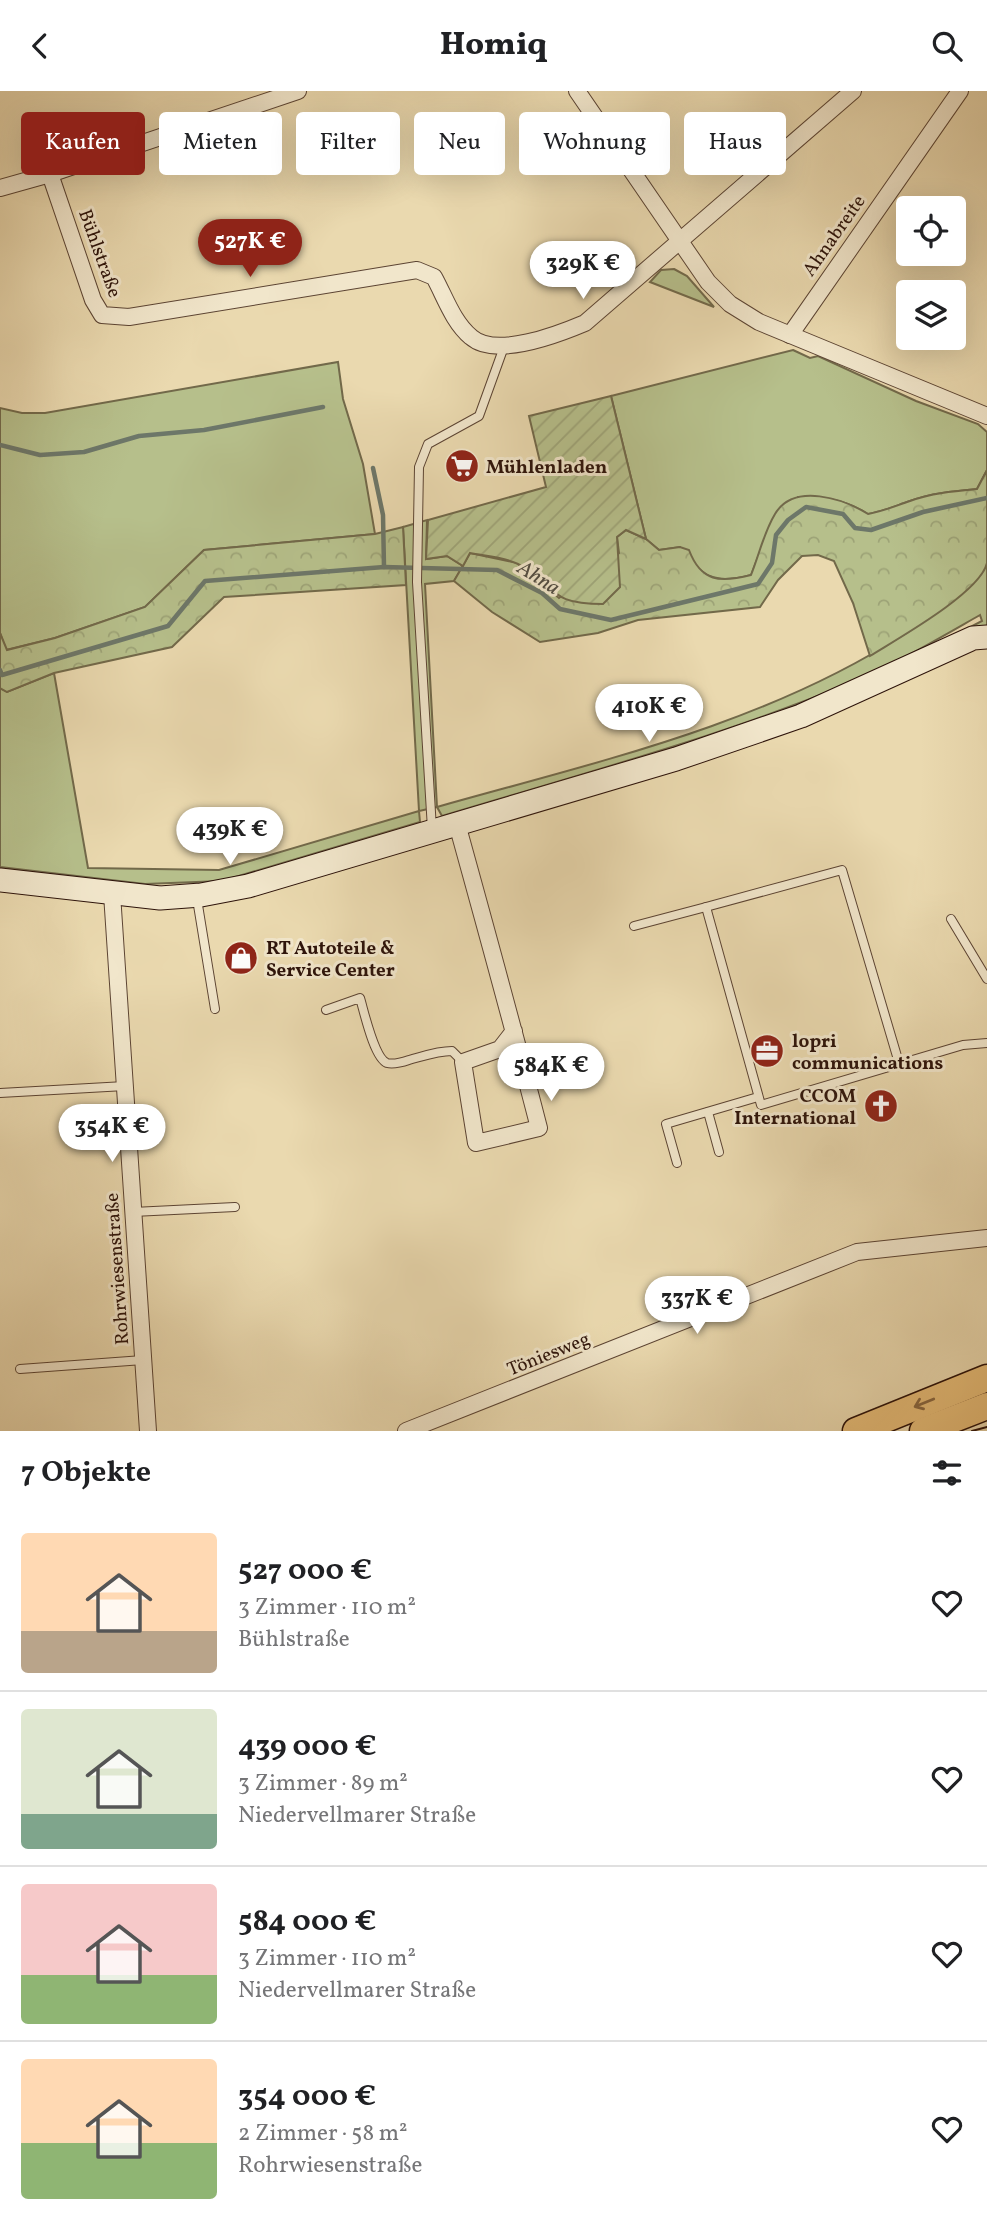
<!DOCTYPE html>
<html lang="de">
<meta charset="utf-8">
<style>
body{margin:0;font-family:Vollkorn,serif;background:#f2f2f2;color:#202124;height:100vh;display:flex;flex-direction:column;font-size:26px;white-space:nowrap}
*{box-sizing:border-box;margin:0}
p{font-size:23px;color:#757577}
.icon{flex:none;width:38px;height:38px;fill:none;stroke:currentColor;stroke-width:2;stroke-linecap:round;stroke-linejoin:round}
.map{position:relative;height:1340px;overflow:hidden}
.details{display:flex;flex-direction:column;background:#fff;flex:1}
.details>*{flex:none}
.top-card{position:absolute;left:21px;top:21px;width:945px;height:63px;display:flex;gap:14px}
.controls{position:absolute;left:896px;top:105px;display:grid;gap:14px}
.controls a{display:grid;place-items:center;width:70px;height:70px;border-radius:7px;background:#fff;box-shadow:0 7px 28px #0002;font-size:35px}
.price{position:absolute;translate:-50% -60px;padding:0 16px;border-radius:24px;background:#fff;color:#222;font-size:23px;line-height:46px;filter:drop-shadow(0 2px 4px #0008)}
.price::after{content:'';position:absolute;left:50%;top:42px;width:21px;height:16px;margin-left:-10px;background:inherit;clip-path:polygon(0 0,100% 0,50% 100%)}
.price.selected{background:#8f2418;color:#fff}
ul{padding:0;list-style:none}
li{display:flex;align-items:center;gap:21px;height:175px;padding:0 21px}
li+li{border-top:2px solid #e0e0e0}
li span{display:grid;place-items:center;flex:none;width:196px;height:140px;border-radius:7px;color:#555}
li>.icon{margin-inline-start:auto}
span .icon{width:84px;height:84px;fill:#fffc;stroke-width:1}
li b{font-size:30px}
h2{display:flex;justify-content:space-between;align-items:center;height:84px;padding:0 21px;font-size:30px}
.tag{padding:0 24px;border-radius:7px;background:#fff;box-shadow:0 7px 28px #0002;font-size:24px;line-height:63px}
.tag.selected{background:#8f2418;color:#fff}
header{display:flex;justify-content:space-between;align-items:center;height:91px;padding:0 21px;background:#fff;font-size:32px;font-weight:800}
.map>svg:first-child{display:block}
</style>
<header><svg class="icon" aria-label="back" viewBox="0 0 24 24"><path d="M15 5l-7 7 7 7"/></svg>Homiq<svg class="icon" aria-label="search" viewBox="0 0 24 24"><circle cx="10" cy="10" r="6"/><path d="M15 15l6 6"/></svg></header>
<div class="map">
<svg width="987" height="1340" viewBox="0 0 987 1340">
<defs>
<pattern id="forest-crowns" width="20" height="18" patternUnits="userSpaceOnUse" patternTransform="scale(1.75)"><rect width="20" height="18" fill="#b6bf8b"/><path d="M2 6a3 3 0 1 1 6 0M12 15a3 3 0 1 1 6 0" fill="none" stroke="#9da377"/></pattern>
<pattern id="garden-furrows" width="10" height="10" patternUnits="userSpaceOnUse" patternTransform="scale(1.75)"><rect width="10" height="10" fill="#b6bf8b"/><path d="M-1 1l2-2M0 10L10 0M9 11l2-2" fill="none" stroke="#9da377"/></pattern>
</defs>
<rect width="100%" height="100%" fill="#ead9af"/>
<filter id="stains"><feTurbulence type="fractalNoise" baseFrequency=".00286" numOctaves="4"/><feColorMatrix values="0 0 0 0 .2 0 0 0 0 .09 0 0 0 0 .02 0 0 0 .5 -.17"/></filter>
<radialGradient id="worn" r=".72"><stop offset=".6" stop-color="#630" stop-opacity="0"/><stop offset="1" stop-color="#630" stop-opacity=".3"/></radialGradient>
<!-- green -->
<g fill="#b6bf8b" stroke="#72694a" stroke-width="2">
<path d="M674,178L687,185L714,216L650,191L661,179Z"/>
<path d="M793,259L810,267L818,265L916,310L978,333L987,341V379L977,398C955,400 931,402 910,410C895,415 884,420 868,423C844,408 826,406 798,406L761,458L751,484C714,494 702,486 680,456L659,459L646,448L611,305Z"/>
<path d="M338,271L343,308L363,373L375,443L204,459L145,516L55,547L6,559L0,542V317L22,322H45Z"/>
<path d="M427,429L426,468L447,465L463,475L454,490L425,493L437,716C596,671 763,634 903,544C935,523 964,505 987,473V547L957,543L982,530L980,524C936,549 894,574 848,593C716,647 578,684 442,725L437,716L419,720L420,731L222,790L145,793L0,776V597L7,601L54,582L88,777L219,779L419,720L403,436Z"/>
</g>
<!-- forest -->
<g fill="url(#forest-crowns)" stroke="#72694a" stroke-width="2">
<path d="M987,379C987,405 987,449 987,472C980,502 897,548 870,565L853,512L834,470L818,464L802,465L778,489L760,516L638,529L598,542L540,551L492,521L454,490L470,462L517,472L559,507L619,462L617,446L626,439L646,448L659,459L680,456L689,459C701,491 720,492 751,484C759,464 764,441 775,423C794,391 844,408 868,423C884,420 895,415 910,410C931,402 955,400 977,398Z"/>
<path d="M403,436L406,494L224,506L172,556L54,582L7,601L0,597V542L7,559L55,547L145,516L204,459L375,443Z"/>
</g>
<!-- garden -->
<path fill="url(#garden-furrows)" stroke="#72694a" stroke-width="2" d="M611,305L646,448L626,439L617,446L620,496L603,513C546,513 560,496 518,473C505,466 485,465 470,462L463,475L447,465L426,468L428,429L546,396L529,325Z"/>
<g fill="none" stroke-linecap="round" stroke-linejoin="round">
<!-- stream -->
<g stroke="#6d7769" stroke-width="4.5">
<path d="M0,354L40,364L84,361L139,345L204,339L323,316"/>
<path d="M373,377L383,424L384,476"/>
<path d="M0,579L2,584L168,535L205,490L384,476L497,479L542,502L560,518L611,529L758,493L772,472L776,444L788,429L806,416L843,423L855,437L871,439L923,421L987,407"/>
</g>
<!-- lane casing -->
<g stroke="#5c4433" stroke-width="10">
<g id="lane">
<path d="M432,738L417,491L419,376L428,353L479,325L505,253"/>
<path d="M197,808L215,918"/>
<path d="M951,828L987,888"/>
<path d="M634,835L706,816"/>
<path d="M326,919L360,907C364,920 374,967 387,972C394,974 403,971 409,969C424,965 437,960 452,960L463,971"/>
<path d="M899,972L842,779L706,816L761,1014L963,954L987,952"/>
<path d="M0,1002L125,995"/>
<path d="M708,1021L719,1061"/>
<path d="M677,1072L666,1033L758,1006"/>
<path d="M133,1121L235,1116"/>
<path d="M20,1278L143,1269"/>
</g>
</g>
<!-- street casing -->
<g stroke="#5c4433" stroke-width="18">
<g id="street">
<path d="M577,0L708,191L730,213L759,231L987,325"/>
<path d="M50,83L93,209L102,224L129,226L417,179L434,186C445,206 453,231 471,246C496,268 559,243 585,232L853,0"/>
<path d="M0,97L50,83L298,0"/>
<path d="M790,244L960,0"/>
<path d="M457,733C485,834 513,936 539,1037L476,1052L463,971L500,958L514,940"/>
<path d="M112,803L148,1340"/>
<path d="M406,1340L857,1161L987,1147"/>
</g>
</g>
<!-- secondary casing -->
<g stroke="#2d130a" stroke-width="25">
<path id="secondary" d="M0,789L160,807L201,804L248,795L676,668L801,625L973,547L987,546"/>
</g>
<!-- primary casing -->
<g stroke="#2d130a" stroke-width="29">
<g id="primary">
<path d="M856,1340L987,1287"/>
<path d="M923,1340L987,1315"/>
</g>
</g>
<!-- lane -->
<use href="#lane" stroke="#f1e6cb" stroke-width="8"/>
<!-- street -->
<use href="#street" stroke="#f1e6cb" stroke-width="16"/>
<!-- secondary -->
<use href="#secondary" stroke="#f1e6cb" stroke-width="23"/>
<!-- primary -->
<use href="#primary" stroke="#e5bc78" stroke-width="26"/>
<!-- tram -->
<path stroke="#2d130a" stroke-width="2" d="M972,1340L987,1336"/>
</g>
<!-- one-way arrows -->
<defs><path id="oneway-shaft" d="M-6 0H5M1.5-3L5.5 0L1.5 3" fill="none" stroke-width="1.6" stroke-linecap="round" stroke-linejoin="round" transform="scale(1.75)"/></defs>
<use stroke="#896841" href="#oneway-shaft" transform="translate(924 1312) rotate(158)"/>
<!-- icons -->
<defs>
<g id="supermarket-disc" transform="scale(1.75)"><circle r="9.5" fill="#8f2418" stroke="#f1e6cb"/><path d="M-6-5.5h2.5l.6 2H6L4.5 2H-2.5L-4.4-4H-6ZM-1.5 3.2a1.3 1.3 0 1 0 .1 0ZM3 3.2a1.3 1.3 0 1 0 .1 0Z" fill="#fff"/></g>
<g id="shop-disc" transform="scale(1.75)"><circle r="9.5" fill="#8f2418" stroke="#f1e6cb"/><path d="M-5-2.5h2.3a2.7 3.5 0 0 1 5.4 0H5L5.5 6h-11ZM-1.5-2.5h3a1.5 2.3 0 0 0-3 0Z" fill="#fff"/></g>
<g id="office-disc" transform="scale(1.75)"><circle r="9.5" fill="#8f2418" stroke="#f1e6cb"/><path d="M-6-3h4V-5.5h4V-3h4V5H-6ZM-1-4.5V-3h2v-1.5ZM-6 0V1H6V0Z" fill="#fff"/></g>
<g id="church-disc" transform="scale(1.75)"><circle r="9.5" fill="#8f2418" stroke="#f1e6cb"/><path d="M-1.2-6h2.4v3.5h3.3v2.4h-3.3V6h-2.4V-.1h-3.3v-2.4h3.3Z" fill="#fff"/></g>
</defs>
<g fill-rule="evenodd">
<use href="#supermarket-disc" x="462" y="375"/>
<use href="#shop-disc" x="241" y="867"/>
<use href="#office-disc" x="767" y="960"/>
<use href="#church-disc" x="881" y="1015"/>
</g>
<g text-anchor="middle" stroke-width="6" stroke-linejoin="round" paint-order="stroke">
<!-- street labels -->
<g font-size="19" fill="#2d130a" stroke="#f1e6cb">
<text transform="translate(833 144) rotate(-55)" y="7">Ahnabreite</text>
<text transform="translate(101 162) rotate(70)" y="7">Bühlstraße</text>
<text transform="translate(116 1178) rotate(-94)" y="7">Rohrwiesenstraße</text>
<text transform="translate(548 1262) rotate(-22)" y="7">Töniesweg</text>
</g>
<!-- poi labels -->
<g font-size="19" font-weight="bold" fill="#2d130a" stroke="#f1e6cb" text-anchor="start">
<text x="486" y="382">Mühlenladen</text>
<text x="266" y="863">RT Autoteile &amp;<tspan x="266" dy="22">Service Center</tspan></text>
<text x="792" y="956">lopri<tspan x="792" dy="22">communications</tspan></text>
<text x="856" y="1011" text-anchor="end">CCOM<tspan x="856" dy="22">International</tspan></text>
</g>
<!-- water labels -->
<g font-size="21" font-style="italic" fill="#524d42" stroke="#f1e6cb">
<text transform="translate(539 486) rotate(32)" y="7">Ahna</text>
</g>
</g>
<rect width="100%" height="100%" filter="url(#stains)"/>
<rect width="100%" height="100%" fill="url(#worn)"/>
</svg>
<div class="controls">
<a><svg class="icon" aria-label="locate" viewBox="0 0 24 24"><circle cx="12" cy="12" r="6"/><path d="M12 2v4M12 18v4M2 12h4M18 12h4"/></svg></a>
<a><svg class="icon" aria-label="layers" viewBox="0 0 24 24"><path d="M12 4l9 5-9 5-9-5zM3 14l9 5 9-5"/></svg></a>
</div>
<b class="price selected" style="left:250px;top:188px">527K €</b>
<b class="price" style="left:583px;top:210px">329K €</b>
<b class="price" style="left:649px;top:653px">410K €</b>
<b class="price" style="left:230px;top:776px">439K €</b>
<b class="price" style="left:551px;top:1012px">584K €</b>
<b class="price" style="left:112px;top:1073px">354K €</b>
<b class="price" style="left:697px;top:1245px">337K €</b>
<div class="top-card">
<a class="tag selected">Kaufen</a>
<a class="tag">Mieten</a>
<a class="tag">Filter</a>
<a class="tag">Neu</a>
<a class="tag">Wohnung</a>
<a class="tag">Haus</a>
</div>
</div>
<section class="details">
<h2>7 Objekte<svg class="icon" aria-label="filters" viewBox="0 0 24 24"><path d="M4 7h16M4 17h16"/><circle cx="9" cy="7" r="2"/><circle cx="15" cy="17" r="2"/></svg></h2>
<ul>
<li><span style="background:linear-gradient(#ffd9b3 70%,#b9a48a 0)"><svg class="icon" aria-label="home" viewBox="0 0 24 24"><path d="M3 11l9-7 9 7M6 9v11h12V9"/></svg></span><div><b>527 000 €</b><p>3 Zimmer · 110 m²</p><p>Bühlstraße</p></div><svg class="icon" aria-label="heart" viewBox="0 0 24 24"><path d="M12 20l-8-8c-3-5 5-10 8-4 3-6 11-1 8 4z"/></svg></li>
<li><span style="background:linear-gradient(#dfe7d0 75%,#7fa58c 0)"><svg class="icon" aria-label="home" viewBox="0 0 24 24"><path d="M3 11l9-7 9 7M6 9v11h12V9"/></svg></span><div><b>439 000 €</b><p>3 Zimmer · 89 m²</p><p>Niedervellmarer Straße</p></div><svg class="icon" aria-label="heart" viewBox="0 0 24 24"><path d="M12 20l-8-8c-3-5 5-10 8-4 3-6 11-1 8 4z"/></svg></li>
<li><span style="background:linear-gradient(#f6c9c9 65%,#8fb573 0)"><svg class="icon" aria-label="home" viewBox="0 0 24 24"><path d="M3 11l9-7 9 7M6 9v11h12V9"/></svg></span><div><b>584 000 €</b><p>3 Zimmer · 110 m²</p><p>Niedervellmarer Straße</p></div><svg class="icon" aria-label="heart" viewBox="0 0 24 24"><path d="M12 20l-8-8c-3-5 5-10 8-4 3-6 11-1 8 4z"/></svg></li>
<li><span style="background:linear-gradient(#ffd9b3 60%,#8fb573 0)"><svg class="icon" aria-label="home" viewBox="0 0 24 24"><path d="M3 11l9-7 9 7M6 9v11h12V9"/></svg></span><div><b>354 000 €</b><p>2 Zimmer · 58 m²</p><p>Rohrwiesenstraße</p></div><svg class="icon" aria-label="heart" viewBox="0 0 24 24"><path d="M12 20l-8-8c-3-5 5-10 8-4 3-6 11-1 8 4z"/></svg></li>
</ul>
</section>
